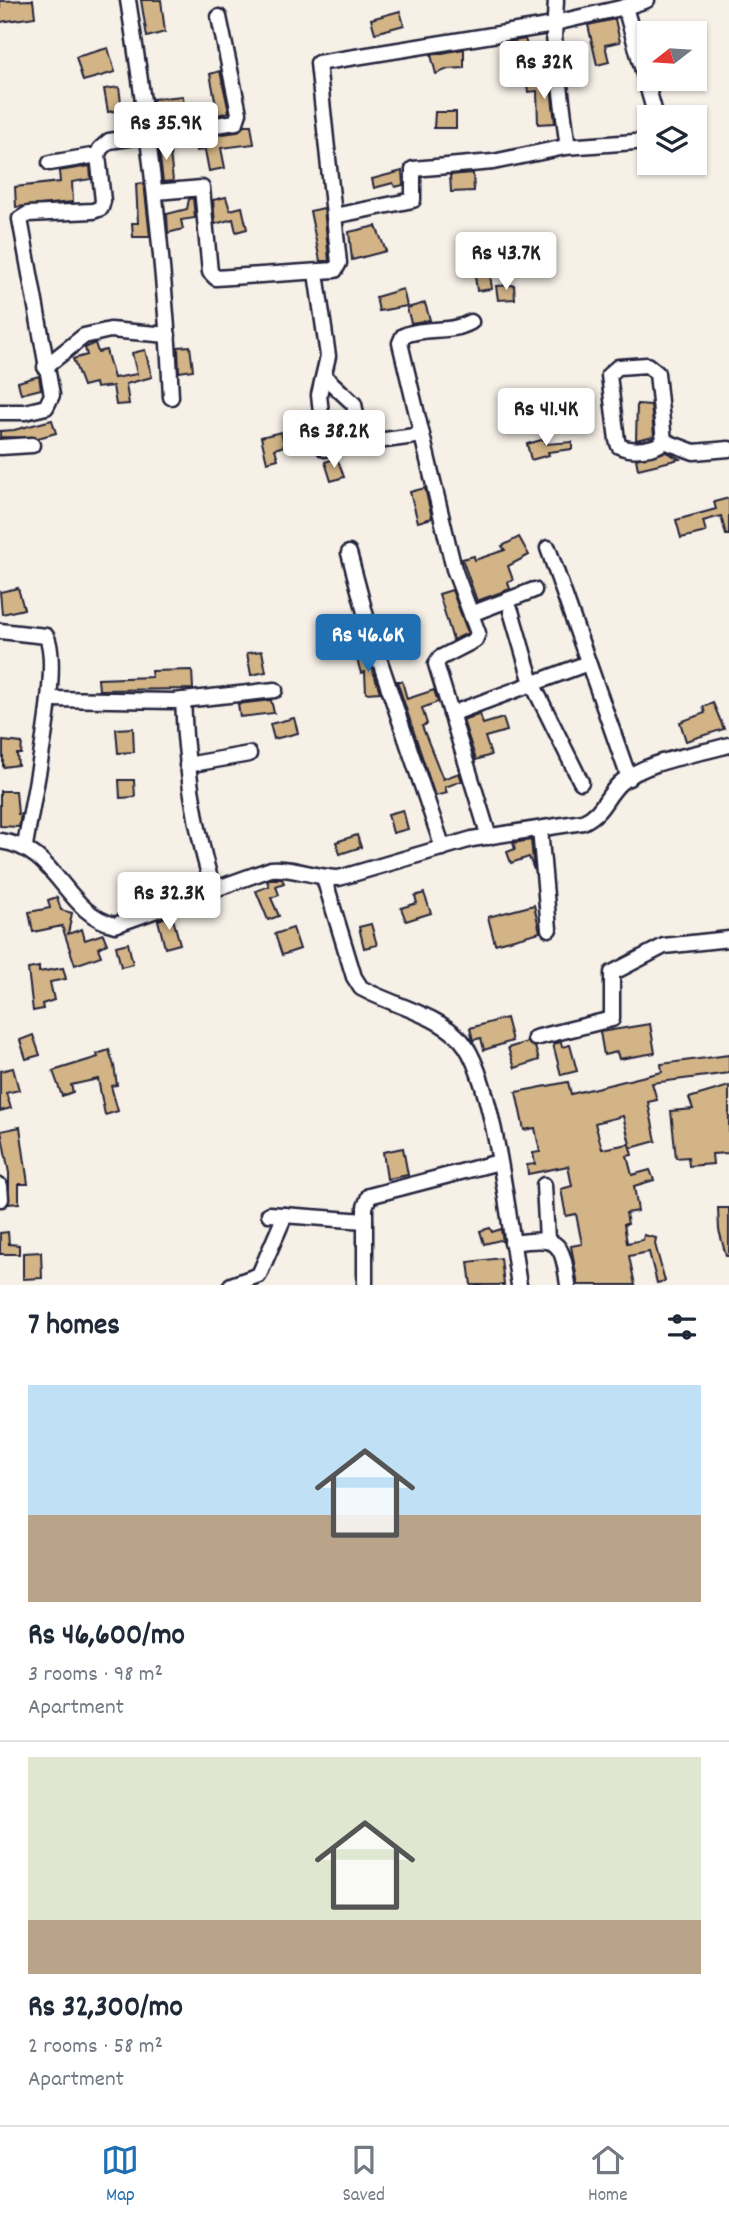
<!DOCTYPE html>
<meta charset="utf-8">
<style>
body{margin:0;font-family:Dekko,sans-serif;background:#f2f2f3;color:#1f2937;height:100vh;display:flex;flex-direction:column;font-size:26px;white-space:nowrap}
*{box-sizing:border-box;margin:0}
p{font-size:23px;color:#747a83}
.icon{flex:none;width:38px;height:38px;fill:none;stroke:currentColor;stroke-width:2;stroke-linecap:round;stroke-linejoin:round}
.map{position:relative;height:1285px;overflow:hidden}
.sheet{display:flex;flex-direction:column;background:#fff;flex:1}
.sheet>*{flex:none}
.needle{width:46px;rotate:253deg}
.tools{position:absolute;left:637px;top:21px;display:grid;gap:14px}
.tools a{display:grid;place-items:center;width:70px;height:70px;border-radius:0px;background:#fff;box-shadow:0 2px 5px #0004;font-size:35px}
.price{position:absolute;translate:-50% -60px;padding:0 16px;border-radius:7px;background:#fff;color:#222;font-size:23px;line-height:46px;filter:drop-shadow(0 2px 4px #0008)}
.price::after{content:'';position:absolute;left:50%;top:42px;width:21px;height:16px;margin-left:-10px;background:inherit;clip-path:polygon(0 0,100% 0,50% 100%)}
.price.current{background:#1f6fb2;color:#fff}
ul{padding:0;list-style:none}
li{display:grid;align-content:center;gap:14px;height:371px;padding:0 28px}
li+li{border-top:2px solid #e0e1e3}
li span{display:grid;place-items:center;height:217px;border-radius:0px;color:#555}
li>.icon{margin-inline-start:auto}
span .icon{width:126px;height:126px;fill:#fffc;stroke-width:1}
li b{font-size:30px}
h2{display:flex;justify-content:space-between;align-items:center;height:84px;padding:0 28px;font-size:30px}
.tab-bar{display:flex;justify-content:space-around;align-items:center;height:98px;border-top:2px solid #e0e1e3;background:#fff;font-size:19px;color:#747a83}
.tab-bar a{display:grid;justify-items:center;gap:4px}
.tab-bar .current{color:#1f6fb2}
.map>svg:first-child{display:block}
</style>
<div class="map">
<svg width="729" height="1285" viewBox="0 0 729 1285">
<rect width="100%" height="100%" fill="#f6f0e7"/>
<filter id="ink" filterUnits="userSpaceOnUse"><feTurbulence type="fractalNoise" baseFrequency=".0143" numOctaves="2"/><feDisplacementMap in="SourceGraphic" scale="14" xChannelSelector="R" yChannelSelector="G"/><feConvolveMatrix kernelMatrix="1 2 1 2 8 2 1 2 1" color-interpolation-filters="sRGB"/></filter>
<g filter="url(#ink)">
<!-- building -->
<g fill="#d2b486" stroke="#22223b" stroke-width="2">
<path d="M33,0L35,17L0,22V1Z"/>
<path d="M141,0H161L165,32L147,37Z"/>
<path d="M400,11L404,25L375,33L371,19Z"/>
<path d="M615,19L620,42L605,45L609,62L597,65L588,25Z"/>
<path d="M525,39L529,51L508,57L504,43Z"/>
<path d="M108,48L115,72L83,81L76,57Z"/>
<path d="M464,49V68L448,69L436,74L431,55Z"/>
<path d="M220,71L229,112L218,115L210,74Z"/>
<path d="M550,79L555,123L538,124L537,91L528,92L527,84Z"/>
<path d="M119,87L122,110L108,112L104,89Z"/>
<path d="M183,96L184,108L154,110L153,99Z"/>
<path d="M435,112H456V128H434Z"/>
<path d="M245,125H251L254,144L221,148L225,168L209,171L205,150L196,151L194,138L237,132Z"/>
<path d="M169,142L173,181L163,182L158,143Z"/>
<path d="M90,166L91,179L72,182L73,202L16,207L15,187L60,182L59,171Z"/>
<path d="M402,171L403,185L395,187L393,183L374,188L372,179Z"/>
<path d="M473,173L474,191L451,192L450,175Z"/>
<path d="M144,183L150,237H133L132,223H138L136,184Z"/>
<path d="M226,197L230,210L242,207L247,229L236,232L233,219L215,224L213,200Z"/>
<path d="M193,198L195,218L181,220L183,229L168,233L167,214L187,209L189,199Z"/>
<path d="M324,208L329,261H320L310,211Z"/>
<path d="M376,226L386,251L352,260L349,232Z"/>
<path d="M489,267L492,289L477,291L474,269Z"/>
<path d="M514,285L515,299L498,300L496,286Z"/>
<path d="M403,289L407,306L379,311L376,297Z"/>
<path d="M425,303L430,320L411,323L407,308Z"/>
<path d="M95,343L98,352L106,350L114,378L137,374L132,353L145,350L152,377L126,384L129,404L116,405L113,386L96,388L95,383L83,386L73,359L87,355L85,348Z"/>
<path d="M190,346L193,370L179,372L178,347Z"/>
<path d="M39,376L41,389L21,394L18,382Z"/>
<path d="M637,404L651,405L654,436L636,440Z"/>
<path d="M52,420L56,433L38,438L0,437V431L14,430Z"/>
<path d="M281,432L284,446L275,449L278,459L267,462L261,437Z"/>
<path d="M545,439L546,444L572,442V449L548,452L549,455L531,460L527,444Z"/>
<path d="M666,452L680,459L638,469L636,459Z"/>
<path d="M337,458L344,477L331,481L325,462Z"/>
<path d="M425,488L432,518L418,522L410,492Z"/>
<path d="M729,498V535H726L721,516L703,521L706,532L681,538L676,520L716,509L714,502Z"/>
<path d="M519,537L529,555L508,566L513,580L508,582L510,589L477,601L462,559L474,556L475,560L505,550L502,546Z"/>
<path d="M18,588L24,609L2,614L0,592Z"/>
<path d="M452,590L468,633L453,640L439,594Z"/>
<path d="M262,651L266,672L251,675L247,653Z"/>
<path d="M367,653L380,692L366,693L365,672L361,673L356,656Z"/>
<path d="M192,670L193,689L99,690L98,679L152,677L151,671Z"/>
<path d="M397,681H402L407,699L434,690L438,702L422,708L427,724L422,726L443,779L459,773L462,781L445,787L447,793L435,796Z"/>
<path d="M271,700L274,713L240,717L238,704Z"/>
<path d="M713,703L724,729L686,741L680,722L705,713L703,707Z"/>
<path d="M480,714L483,724L503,718L507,731L485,737L491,755L476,760L463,720Z"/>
<path d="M294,718L298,733L274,739L270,724Z"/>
<path d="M133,728L134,752L118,753L116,729Z"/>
<path d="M3,741L22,743L21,754H17L18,765L3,767Z"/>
<path d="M119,780H134L135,797L120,798Z"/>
<path d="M0,791H16L18,814H21L19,827L0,826Z"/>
<path d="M403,810L408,829L393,833L388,814Z"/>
<path d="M357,835L361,847L340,854L336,842Z"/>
<path d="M531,840L534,870L529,857L511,863L507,852L515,849L513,843Z"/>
<path d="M273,879H282L284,883L276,886L279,895L271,898L279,916L268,920L256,891L269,886L267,881Z"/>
<path d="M424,893L431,913L406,921L401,908L417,903L415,896Z"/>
<path d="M57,897L61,910L72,913L68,934L82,929L85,940L103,934L107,944L98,948L101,956L75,965L62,926L33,932L29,912L50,908L48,900Z"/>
<path d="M534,905L540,932L495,944L488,917Z"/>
<path d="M172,915L180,944L165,948L158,920Z"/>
<path d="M371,924L377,945L364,948L359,927Z"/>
<path d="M293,928L300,949L282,955L275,934Z"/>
<path d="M128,943L133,964L121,967L116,946Z"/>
<path d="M39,967V972L63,968L66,979L50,982L54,1000L42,1004L43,1009L33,1011L28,969Z"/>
<path d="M506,1018L512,1041L484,1050L481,1038L473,1040L470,1028Z"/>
<path d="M650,1024L655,1053L619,1059L617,1052L604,1055L600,1032Z"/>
<path d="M33,1035L40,1055L26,1059L20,1040Z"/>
<path d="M527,1042L535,1047L539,1060L515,1068L508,1048Z"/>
<path d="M561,1042L562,1047L570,1045L577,1071L561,1075L553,1044Z"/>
<path d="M109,1050L114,1066L117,1085L111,1086L118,1111L105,1115L98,1079L71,1085L73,1092L62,1096L53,1071L98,1057L97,1054Z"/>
<path d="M729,1055V1073L652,1083L657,1100L648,1102L656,1141L631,1148L623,1116L595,1123L602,1149L629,1144L632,1155L627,1156L632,1175L650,1170L654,1180L634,1186L638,1211L626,1213L628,1224H624L627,1243L643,1240L644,1235L656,1238L655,1244L665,1281L657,1283L649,1252L629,1256L635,1285H578L571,1246L582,1244L576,1214L566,1216L561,1189L572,1186L568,1166L528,1174L527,1165L535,1164L533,1153L540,1152L535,1128L524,1130L516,1092L568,1082L571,1094L662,1072L661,1064Z"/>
<path d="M13,1068L19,1090L6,1093L11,1108L0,1111V1071Z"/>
<path d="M729,1086V1153L712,1154L713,1164L689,1166L688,1157L676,1158L671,1111L693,1109L689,1098Z"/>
<path d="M20,1127L28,1184H19V1203L9,1204V1173L1,1131Z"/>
<path d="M403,1148L408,1175L387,1179L383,1152Z"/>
<path d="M718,1208H729V1256H726L719,1230Z"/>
<path d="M490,1228L492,1232L501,1229L503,1242L500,1240L484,1244L480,1231Z"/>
<path d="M8,1232L9,1244L19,1245V1254H0V1233Z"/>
<path d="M41,1252L42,1278L23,1279V1253Z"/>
<path d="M501,1258L504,1285H471L468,1262Z"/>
</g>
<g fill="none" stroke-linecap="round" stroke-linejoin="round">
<!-- minor casing -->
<g stroke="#22223b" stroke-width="19">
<g id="minor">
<path d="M128,0C149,132 165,263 171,397"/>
<path d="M647,0L625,7L656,117"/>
<path d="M555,23L625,7"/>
<path d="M565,147L649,141"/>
<path d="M50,163L98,155"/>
<path d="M156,192L202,188L210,272L216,278L335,270L339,263L318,63L554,25"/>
<path d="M334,216L413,200V169L493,162L565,147L567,141L554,37L556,0"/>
<path d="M316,273L328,356L319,395L325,449"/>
<path d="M471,322C450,334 425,326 403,336L400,343L454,569L478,633L475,640L440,658L436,664L489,837"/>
<path d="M647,365L657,373L664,441C655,450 631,452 619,446L617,440L609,375L618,367Z"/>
<path d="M45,367L84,336L110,330L168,335"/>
<path d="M324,376L354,404L361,440L370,442L422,435"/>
<path d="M0,412H25L46,407L52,395L20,219L28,214L93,211L101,208L103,201L98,155L100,149L109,141L236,122L239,113L219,17"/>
<path d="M664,441L694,452L729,449"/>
<path d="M0,447L32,445"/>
<path d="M548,548L629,778"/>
<path d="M349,553L371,635L443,848"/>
<path d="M511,611L532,683L581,782"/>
<path d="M471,614L534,590"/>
<path d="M0,631L46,636C63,664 31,807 25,846"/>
<path d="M49,699L174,701L275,690"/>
<path d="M183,700C185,765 195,827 213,890"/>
<path d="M451,714L588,663"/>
<path d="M187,765L249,754"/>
<path d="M540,829L549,929"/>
<path d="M0,841C58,848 65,914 115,925L271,869C295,867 315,878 339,878L472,839L583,822C603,813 605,797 620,783C647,760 696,755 729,745"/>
<path d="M324,878L354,977L361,988C392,1005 436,1014 461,1040C494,1076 510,1231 519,1285"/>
<path d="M535,1038L612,1019V973L664,946L729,939"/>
<path d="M544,1185L547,1240"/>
<path d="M0,1186L1,1199"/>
<path d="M269,1214L365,1221"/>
<path d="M512,1243C558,1237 562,1239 568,1285"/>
<path d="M231,1285L259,1275L285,1215"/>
<path d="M365,1285V1207L369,1196L499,1162"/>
</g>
</g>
<!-- minor -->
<use href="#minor" stroke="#fff" stroke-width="14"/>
</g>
</g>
</svg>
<div class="tools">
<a><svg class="needle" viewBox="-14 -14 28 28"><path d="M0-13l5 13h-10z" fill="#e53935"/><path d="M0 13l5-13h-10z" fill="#747a83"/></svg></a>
<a><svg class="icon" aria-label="layers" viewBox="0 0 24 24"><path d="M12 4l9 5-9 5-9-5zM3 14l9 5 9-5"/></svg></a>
</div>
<b class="price" style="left:544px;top:101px">Rs 32K</b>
<b class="price" style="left:166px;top:162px">Rs 35.9K</b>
<b class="price" style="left:506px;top:292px">Rs 43.7K</b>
<b class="price" style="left:546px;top:448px">Rs 41.4K</b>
<b class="price" style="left:334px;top:470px">Rs 38.2K</b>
<b class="price current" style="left:368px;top:674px">Rs 46.6K</b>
<b class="price" style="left:169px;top:932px">Rs 32.3K</b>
</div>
<section class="sheet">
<h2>7 homes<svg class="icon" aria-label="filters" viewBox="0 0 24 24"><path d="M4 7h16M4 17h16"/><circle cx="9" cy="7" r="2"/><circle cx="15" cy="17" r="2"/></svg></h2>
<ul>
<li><span style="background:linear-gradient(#bfe0f5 60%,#b9a48a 0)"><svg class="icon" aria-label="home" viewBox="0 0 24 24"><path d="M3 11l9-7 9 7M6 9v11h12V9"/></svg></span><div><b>Rs 46,600/mo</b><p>3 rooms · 98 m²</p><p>Apartment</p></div></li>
<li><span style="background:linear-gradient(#dfe7d0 75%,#b9a48a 0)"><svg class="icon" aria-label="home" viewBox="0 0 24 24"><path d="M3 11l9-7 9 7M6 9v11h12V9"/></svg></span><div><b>Rs 32,300/mo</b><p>2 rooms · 58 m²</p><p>Apartment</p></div></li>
</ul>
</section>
<nav class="tab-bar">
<a class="current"><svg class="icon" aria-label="map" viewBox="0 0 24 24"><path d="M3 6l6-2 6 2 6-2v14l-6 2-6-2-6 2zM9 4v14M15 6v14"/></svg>Map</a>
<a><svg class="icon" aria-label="saved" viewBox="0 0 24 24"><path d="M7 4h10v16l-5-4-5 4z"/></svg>Saved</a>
<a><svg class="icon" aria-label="home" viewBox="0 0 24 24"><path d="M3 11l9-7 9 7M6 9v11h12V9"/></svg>Home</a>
</nav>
